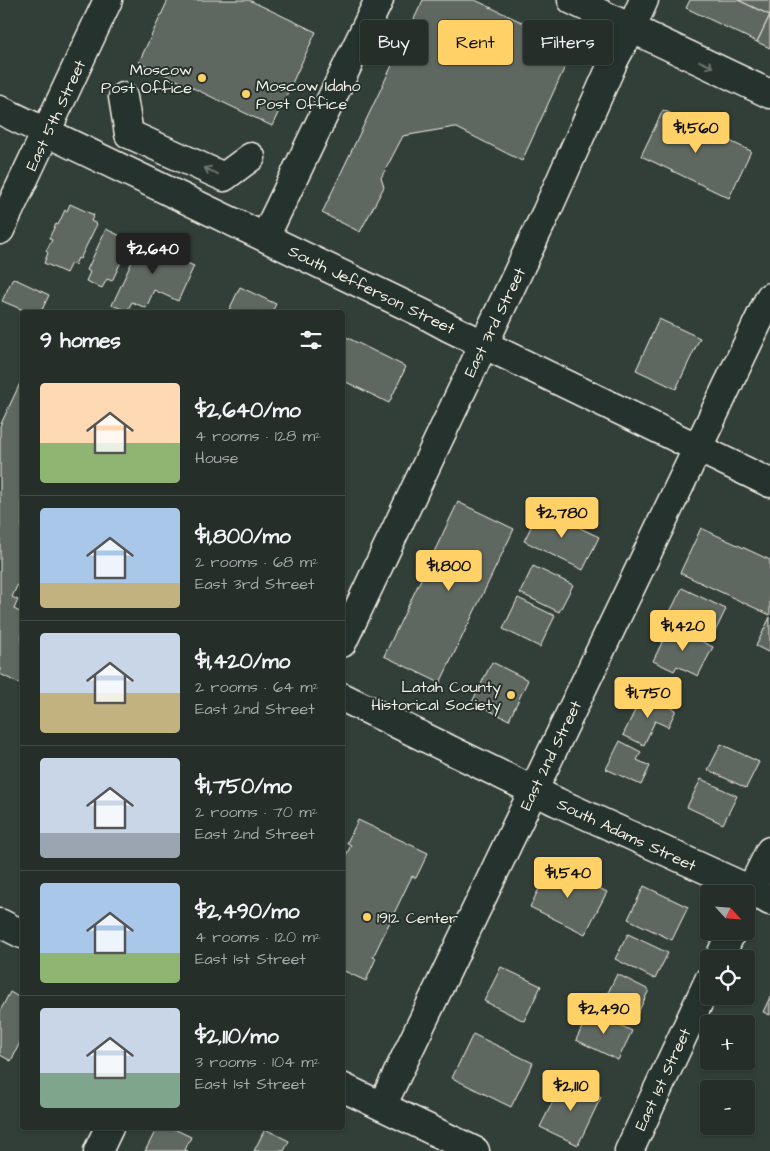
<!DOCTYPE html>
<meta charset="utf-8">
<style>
body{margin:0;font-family:"Architects Daughter",sans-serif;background:#323a36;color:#f1f3f6;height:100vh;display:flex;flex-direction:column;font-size:19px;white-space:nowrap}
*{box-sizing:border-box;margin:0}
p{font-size:16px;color:#a4a8a8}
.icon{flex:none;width:28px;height:28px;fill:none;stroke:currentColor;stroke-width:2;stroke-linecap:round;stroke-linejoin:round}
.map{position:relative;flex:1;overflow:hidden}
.drawer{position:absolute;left:20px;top:310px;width:325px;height:820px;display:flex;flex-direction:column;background:#262e2a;border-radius:5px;box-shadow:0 1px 4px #0004,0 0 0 1px #424a47}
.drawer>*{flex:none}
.guide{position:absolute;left:360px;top:20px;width:335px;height:45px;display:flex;gap:10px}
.needle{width:32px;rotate:116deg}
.fabs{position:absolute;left:700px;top:885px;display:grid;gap:10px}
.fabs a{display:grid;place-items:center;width:55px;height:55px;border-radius:5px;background:#262e2a;box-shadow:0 1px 4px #0004,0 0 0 1px #424a47;font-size:25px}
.price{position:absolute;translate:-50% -42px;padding:0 11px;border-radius:5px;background:#ffd166;color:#111;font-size:16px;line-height:32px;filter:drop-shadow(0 1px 2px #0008)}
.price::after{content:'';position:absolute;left:50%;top:30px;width:15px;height:11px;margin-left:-8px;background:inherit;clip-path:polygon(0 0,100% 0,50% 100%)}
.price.current{background:#222;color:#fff}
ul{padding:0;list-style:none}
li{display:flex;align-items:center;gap:15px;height:125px;padding:0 20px}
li+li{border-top:1px solid #424a47}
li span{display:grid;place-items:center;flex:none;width:140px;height:100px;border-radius:5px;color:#555}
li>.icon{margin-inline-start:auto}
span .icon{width:60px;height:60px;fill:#fffc;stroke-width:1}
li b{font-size:21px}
h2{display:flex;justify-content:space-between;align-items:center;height:60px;padding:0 20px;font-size:21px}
.chip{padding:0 18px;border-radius:5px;background:#262e2a;box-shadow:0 1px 4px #0004,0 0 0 1px #424a47;font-size:18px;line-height:45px}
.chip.current{background:#ffd166;color:#111}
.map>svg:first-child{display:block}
</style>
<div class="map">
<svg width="770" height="1151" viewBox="0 0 770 1151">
<rect width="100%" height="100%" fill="#323e38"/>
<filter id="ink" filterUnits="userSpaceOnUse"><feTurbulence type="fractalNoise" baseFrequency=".02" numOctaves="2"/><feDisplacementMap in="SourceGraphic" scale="10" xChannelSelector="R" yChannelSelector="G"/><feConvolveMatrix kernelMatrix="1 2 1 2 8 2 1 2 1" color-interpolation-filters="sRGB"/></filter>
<g filter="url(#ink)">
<!-- building -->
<g fill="#5f6861" stroke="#f4f1e8">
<path d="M168,0H249L316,32L272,126L139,62Z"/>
<path d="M423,0H475L574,47L522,161L455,127L403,136L381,178L384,187L360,232L322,213Z"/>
<path d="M690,0H738L770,15L757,42L686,8Z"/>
<path d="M738,0H770V15Z"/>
<path d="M770,15V48L757,42Z"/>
<path d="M663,110L751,151L729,198L641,156Z"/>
<path d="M70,204L94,215L91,221L97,224L80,259L78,258L75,265L71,263L66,273L44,263L48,253L46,251L52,240L49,238L56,224L58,225L65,210L67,211Z"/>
<path d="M106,229L131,241L112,281L107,279L102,288L86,281L90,272L87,270Z"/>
<path d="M157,237L178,247L173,257L194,266L178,301L154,290L146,308L132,302L127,311L112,305L141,242L152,247Z"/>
<path d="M13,278L49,295L41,312H28L2,301Z"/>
<path d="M240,287L276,304L272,312H228Z"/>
<path d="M659,319L700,338L676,389L636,370Z"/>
<path d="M342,335L406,367L389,403L342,380Z"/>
<path d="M22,379V575L12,597L18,600L14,609L22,613V685L0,674V426Z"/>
<path d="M458,502L514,529L440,683L384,656Z"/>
<path d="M540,509L599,537L583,570L524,541Z"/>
<path d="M701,528L770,560V615L680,573Z"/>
<path d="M533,566L573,585L559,612L520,593Z"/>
<path d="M682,588L726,609L713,636L669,614Z"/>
<path d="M518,598L555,616L540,647L503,629Z"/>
<path d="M770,617V653L756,646Z"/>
<path d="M670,626L713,647L698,676L677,666L674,671L653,661Z"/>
<path d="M492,662L528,680L509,720L472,702Z"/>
<path d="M643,694L676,710L668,727L655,721L644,745L623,735Z"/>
<path d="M620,741L641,752L637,760L650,766L641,785L606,769Z"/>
<path d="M721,744L759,762L746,788L708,770Z"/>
<path d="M701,779L737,796L723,824L687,807Z"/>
<path d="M358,820L428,853L416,878L412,876L373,957L376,958L366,981L342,970V864L351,845L347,843Z"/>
<path d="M551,864L607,892L585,934L530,907Z"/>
<path d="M644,886L688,907L672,940L628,919Z"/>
<path d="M628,934L668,953L655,979L615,959Z"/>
<path d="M501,967L541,986L524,1021L484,1001Z"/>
<path d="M617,974L649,990L635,1019L603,1003Z"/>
<path d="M10,992L22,999V1038L11,1061L0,1055V1011Z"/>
<path d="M770,997V1015L763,1012Z"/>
<path d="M590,1010L632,1031L618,1060L576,1040Z"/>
<path d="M473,1034L533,1063L511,1107L452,1078Z"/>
<path d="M564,1079L601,1097L578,1145L540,1127Z"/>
<path d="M157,1128H172L191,1137L185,1150L188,1151H145Z"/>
<path d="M265,1129L289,1141L284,1151H254Z"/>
</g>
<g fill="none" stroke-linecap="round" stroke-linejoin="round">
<!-- minor casing -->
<g stroke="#f4f1e8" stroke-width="31">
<g id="minor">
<path d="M123,97L129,134L224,177L251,157"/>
<path d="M0,110L424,314L450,328L770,483"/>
<path d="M0,230L108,0"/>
<path d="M265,237L379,0"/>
<path d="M342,643L546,213L615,58L631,29"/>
<path d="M342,697L557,802L751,890L770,901"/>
<path d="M746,900L770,851"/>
<path d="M0,923L22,934"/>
<path d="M719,959L732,931"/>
<path d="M342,1087L475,1151"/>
<path d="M382,1106L770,297"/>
<path d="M98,1151L109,1128"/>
<path d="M629,1151L709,980"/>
</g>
</g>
<!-- major casing -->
<g stroke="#f4f1e8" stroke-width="31">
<path id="major" d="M631,29L644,0"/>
</g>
<!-- highway casing -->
<g stroke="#f4f1e8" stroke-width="31">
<path id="highway" d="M572,0L770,94"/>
</g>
<!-- minor -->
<use href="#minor" stroke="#26332d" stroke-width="28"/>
<!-- major -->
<use href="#major" stroke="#26332d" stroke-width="28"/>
<!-- highway -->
<use href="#highway" stroke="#26332d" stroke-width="28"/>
</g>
<!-- one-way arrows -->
<defs><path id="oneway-shaft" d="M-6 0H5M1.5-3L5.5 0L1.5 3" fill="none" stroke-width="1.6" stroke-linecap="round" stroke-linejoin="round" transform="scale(1.25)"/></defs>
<g stroke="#6e766e">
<use href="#oneway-shaft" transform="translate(706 64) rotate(25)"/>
<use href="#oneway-shaft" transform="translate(211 171) rotate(-155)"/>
</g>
</g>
<!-- markers -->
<g fill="#ffd166" stroke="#26332d" stroke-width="2">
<circle cx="202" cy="78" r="5"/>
<circle cx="246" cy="94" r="5"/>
<circle cx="511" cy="695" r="5"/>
<circle cx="367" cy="917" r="5"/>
</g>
<g text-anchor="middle" stroke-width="4" stroke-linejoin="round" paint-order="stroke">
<!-- poi labels -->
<g font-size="16" fill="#f4f1e8" stroke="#26332d" text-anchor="end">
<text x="192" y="75">Moscow<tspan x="192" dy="18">Post Office</tspan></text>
<text x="256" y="91" text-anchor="start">Moscow Idaho<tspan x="256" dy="18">Post Office</tspan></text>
<text x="501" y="692">Latah County<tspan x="501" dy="18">Historical Society</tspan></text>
<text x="377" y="923" text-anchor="start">1912 Center</text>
</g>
<!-- street labels -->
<g font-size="16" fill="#f4f1e8" stroke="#26332d">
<text transform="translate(55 115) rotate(-65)" y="6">East 5th Street</text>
<text transform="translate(372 289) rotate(26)" y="6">South Jefferson Street</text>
<text transform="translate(494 322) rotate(-64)" y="6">East 3rd Street</text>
<text transform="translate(550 755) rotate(-64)" y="6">East 2nd Street</text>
<text transform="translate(627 834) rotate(25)" y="6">South Adams Street</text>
<text transform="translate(662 1079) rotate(-65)" y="6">East 1st Street</text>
</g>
</g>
</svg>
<div class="fabs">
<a><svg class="needle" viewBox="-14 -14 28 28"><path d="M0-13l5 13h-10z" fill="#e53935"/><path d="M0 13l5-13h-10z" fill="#a4a8a8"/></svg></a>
<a><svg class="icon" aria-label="locate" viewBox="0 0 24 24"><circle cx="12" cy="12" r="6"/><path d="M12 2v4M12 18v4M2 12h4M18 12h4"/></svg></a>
<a>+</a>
<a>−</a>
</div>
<b class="price" style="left:696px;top:154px">$1,560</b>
<b class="price current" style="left:153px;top:275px">$2,640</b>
<b class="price" style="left:562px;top:539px">$2,780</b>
<b class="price" style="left:449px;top:592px">$1,800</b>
<b class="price" style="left:683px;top:652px">$1,420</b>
<b class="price" style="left:648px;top:719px">$1,750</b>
<b class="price" style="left:568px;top:899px">$1,540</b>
<b class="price" style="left:604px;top:1035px">$2,490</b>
<b class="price" style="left:571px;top:1112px">$2,110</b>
<div class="guide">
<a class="chip">Buy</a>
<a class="chip current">Rent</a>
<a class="chip">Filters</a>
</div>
<section class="drawer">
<h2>9 homes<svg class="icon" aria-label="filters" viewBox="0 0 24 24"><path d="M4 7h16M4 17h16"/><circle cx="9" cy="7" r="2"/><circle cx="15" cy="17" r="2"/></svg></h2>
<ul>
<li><span style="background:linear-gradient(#ffd9b3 60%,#8fb573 0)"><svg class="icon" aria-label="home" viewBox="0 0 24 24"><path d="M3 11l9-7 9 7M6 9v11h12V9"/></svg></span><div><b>$2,640/mo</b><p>4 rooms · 128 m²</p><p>House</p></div></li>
<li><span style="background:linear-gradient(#a9c7e8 75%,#c2b280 0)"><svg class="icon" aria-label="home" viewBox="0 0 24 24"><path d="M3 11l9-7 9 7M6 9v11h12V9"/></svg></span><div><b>$1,800/mo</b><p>2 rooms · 68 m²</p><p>East 3rd Street</p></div></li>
<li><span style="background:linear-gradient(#c9d6e8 60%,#c2b280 0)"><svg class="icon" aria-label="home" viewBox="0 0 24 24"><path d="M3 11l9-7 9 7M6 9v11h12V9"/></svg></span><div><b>$1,420/mo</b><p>2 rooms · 64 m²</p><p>East 2nd Street</p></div></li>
<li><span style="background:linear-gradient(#c9d6e8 75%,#9aa5b1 0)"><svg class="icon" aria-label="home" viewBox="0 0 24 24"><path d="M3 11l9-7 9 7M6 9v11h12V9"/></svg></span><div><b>$1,750/mo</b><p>2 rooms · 70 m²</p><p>East 2nd Street</p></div></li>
<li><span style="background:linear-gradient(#a9c7e8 70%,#8fb573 0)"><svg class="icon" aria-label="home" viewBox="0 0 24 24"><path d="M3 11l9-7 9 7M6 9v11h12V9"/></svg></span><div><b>$2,490/mo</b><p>4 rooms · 120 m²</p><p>East 1st Street</p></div></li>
<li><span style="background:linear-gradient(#c9d6e8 65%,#7fa58c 0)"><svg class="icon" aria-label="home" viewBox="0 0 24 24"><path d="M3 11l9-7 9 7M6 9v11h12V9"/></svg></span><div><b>$2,110/mo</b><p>3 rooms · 104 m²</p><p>East 1st Street</p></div></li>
</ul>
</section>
</div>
